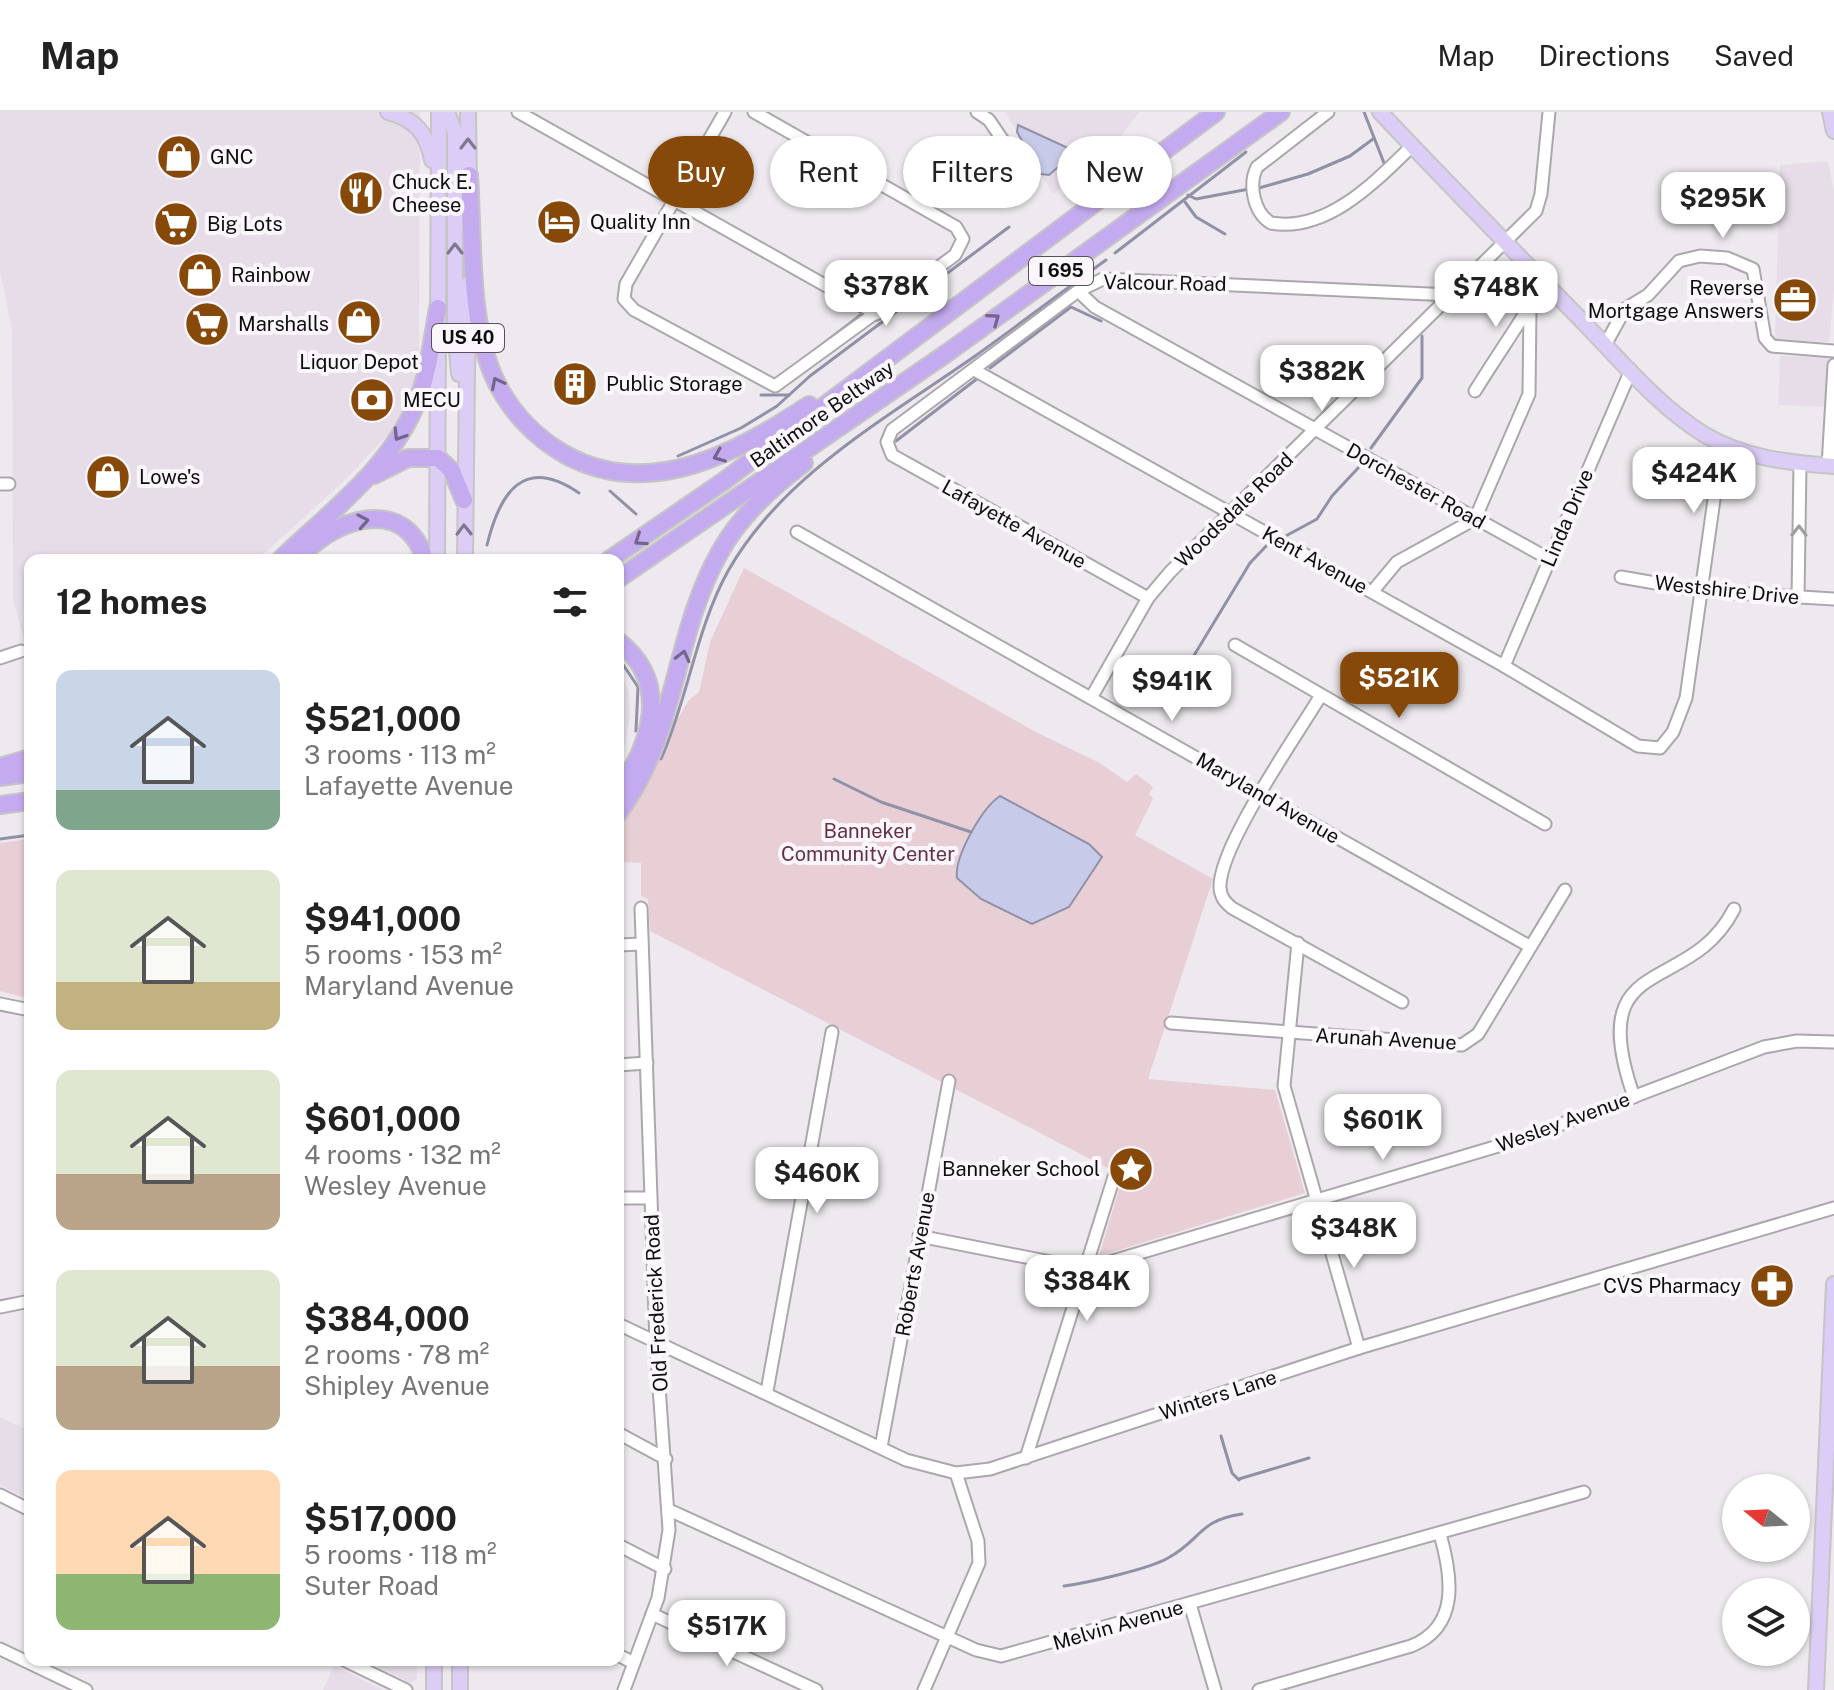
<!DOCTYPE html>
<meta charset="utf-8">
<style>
body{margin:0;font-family:"Public Sans",sans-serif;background:#f2f2f2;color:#222;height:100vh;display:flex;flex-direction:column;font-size:30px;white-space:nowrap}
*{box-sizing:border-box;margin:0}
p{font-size:26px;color:#767676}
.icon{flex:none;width:44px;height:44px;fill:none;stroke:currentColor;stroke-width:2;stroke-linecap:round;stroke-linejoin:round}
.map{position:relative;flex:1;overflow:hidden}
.sheet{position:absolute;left:24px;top:442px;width:600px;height:1112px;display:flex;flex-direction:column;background:#fff;border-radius:16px;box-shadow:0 2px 6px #0004}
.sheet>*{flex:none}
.guide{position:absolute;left:648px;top:24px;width:760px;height:72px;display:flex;gap:16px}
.needle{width:52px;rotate:288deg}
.tools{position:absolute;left:1722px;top:1362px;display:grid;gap:16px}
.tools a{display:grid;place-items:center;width:88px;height:88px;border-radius:50%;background:#fff;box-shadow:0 2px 6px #0004;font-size:40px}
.price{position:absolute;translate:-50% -68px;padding:0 18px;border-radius:16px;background:#fff;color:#222;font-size:26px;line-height:52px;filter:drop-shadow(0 2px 4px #0008)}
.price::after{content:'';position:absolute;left:50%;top:48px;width:24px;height:18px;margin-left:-12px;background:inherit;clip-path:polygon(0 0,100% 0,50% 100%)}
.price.current{background:#87490a;color:#fff}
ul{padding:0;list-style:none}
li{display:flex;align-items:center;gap:24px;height:200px;padding:0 32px}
li span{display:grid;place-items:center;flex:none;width:224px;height:160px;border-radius:16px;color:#555}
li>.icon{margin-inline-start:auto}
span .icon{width:96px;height:96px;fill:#fffc;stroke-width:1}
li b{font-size:34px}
h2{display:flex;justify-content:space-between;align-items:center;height:96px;padding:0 32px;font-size:34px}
.chip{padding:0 28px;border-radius:36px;background:#fff;box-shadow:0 2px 6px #0004;font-size:28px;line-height:72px}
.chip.current{background:#87490a;color:#fff}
header{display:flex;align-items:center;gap:48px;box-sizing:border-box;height:112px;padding:0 40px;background:#fff;border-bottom:2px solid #e0e0e0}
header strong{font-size:38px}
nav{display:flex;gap:44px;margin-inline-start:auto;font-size:28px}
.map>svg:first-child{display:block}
</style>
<header>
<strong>Map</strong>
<nav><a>Map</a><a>Directions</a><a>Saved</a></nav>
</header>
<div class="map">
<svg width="1834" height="1578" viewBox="0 0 1834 1578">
<rect width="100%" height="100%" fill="#ede9ee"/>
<!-- built -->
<g fill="#e6dde8">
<path d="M0,0H420L419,243L409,289L398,312L345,368L257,448H30V534L25,531L13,487L12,218L0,159Z"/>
<path d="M1005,0H1139L1111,38L1053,82Z"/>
<path d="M1828,49L1834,79V178L1829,230L1775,227L1780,53Z"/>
<path d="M1780,244L1829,245L1825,295L1778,293Z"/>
<path d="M618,559L629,579L630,603L625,633L618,645Z"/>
<path d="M0,1305L30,1319V1388L0,1373Z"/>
<path d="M364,1548H417V1567L410,1571Z"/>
<path d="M334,1554L383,1578H323Z"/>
</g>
<!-- green -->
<g fill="#e8cfd6">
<path d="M744,456L1036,620L1100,651L1127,670L1136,662L1153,675L1149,682L1153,687L1135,723L1213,767L1148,967L1275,978L1305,1081L1099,1144L1123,1064L650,819L648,787L641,784V751L625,750L618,754V713L688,589L699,580L710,530Z"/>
<path d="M30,727V887L0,879V731Z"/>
</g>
<!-- water -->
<g fill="#c8cae9" stroke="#9091a7" stroke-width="2">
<path d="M1018,13L1068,36L1071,44L1049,63L1041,62L1017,20Z"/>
<path d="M1000,684L1089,732L1102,745L1069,795L1032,812L981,787L957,766C954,745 982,696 1000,684Z"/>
</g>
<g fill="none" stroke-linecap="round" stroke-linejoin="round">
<!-- stream -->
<g stroke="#9091a7" stroke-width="3">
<path d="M1364,0L1384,51"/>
<path d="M1085,55L1090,60"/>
<path d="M1259,76L1308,62L1350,44L1373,27"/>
<path d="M1188,83L1196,87L1249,77"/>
<path d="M1185,90L1196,105L1225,122"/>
<path d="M1115,141L1246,40"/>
<path d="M877,191L924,156"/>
<path d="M819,235L862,202"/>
<path d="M990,256L1071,195L1101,209"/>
<path d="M761,283H789"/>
<path d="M896,329L978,266"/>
<path d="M1371,336L1422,266V224"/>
<path d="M678,344L741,316L777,294L810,264L1009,115"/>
<path d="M610,379L636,402"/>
<path d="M1282,426L1317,407L1332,384L1359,355"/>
<path d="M487,433C500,380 524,343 579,381"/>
<path d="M618,545L638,575L636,619"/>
<path d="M1170,583L1250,451L1271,429"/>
<path d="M661,647C688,586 696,517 728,459C783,362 890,304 978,242C1021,211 1063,179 1106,148"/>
<path d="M834,667L881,690L971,720"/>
<path d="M0,727L30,723"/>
<path d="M1221,1324L1232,1361L1239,1368"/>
<path d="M1239,1367L1309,1346"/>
<path d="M1064,1474C1087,1471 1149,1457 1168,1446C1201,1428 1199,1408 1242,1402"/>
</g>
<!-- minor casing -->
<g stroke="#aba7ac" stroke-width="15">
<g id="minor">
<path d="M518,0L876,202"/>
<path d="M725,0L626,172L624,187L634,198L775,274L955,143L963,127L956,115L754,0"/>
<path d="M977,0L989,8L1008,36"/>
<path d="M1328,0L1257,55C1248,73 1254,101 1271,111C1327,121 1376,69 1412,34"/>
<path d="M1078,179L1095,195L1549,447"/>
<path d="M1605,233L1625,197L1648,183L1679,149L1700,144L1727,146L1753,157L1765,226L1772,234L1834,239"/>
<path d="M976,259L1504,554L1638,634L1660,636L1673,620L1686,586L1722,331"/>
<path d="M1475,279C1498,242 1522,208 1544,170"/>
<path d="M1828,354L1834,253"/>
<path d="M0,372H9"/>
<path d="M797,420L1529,834"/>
<path d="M1621,465L1701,479L1834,487"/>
<path d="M1372,480L1397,450L1475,407L1529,282L1530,195"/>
<path d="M1148,486L892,343L887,330L892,318L1078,179L1103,167L1451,183"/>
<path d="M1798,486L1800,352"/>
<path d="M1235,533L1545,712"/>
<path d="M0,546L21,539"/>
<path d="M1504,554L1631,258"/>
<path d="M1321,583C1298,622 1218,735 1220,776C1221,786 1225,790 1232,796L1402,890"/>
<path d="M1091,586L1148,486L1170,460L1536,99L1541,82L1549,0"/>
<path d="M1298,831L1284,974L1359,1236"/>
<path d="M618,833L642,832"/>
<path d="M0,892L30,898"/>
<path d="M1171,911L1462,933L1478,922L1565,778"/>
<path d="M618,953L647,951"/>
<path d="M1634,985C1582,837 1689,886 1734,797"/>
<path d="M618,1086H650"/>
<path d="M919,1124L1086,1157L1525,1026L1764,935L1797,929L1834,930"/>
<path d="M0,1195L30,1189"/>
<path d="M618,1212L906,1348L956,1361L990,1357L1359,1236L1834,1096"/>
<path d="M767,1279L832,920"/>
<path d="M618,1321L666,1347"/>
<path d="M881,1335L949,969"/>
<path d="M1026,1346L1114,1065"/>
<path d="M0,1383L30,1398"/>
<path d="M669,1398L976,1538L1001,1544L1584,1380"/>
<path d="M618,1433L665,1457"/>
<path d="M1190,1492L1215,1578"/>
<path d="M652,1502L816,1578"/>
<path d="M0,1537L86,1578"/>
<path d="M618,1543L634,1551"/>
<path d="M344,1548L406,1578"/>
<path d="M624,1578L658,1486L669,1418L656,1231L641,796"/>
<path d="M924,1578L979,1451L978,1429L956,1361"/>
<path d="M1259,1578L1411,1534C1460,1515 1452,1464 1440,1422"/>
</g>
</g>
<!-- major casing -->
<g stroke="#c5c5c5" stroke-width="18">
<g id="major">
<path d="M388,0C415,7 427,21 432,48"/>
<path d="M447,0L455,20V215L459,262"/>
<path d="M468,0L469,72"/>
<path d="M1380,0C1447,71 1516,141 1584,211C1621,249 1659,295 1705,323C1744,346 1789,351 1834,354"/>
<path d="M1830,0L1834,19"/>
<path d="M437,448L439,0"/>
<path d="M465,448L468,172"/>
<path d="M460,1548V1578"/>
<path d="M434,1578V1548"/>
<path d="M1816,1578L1834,1172"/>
</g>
</g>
<!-- highway casing -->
<g stroke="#c5c5c5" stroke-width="20">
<g id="highway">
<path d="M469,63C473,124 469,207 493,263C508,297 534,325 566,343C651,389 737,340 809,293"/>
<path d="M374,363L408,346H438L452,359L464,388"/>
<path d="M280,448C329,401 390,356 416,292C429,262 432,228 438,196"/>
<path d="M298,448C331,407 405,381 425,448"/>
<path d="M609,448L724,369L1216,0"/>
<path d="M618,467L947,241L1281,0"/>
<path d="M618,529C671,570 652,631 618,679"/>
<path d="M0,655L30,646"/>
<path d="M0,665L30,661"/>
<path d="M0,693L30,689"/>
<path d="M618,702C679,619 672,525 720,440C739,405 772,375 804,351"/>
</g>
</g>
<!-- minor -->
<use href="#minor" stroke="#fff" stroke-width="11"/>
<!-- major -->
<use href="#major" stroke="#dccdf6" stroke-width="14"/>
<!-- highway -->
<use href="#highway" stroke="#c4abf0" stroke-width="16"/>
</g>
<!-- one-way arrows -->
<defs><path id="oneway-chevron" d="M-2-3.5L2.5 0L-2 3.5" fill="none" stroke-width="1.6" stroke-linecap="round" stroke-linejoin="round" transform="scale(2)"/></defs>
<g stroke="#7f778e">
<use href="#oneway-chevron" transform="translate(468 32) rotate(-90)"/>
<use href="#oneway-chevron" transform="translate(455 137) rotate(-90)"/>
<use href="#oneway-chevron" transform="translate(464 418) rotate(-91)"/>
</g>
<g stroke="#72648a">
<use href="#oneway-chevron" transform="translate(994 207) rotate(-36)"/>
<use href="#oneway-chevron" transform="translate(497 271) rotate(-117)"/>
<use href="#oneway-chevron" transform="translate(399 323) rotate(123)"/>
<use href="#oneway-chevron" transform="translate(719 344) rotate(158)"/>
<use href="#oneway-chevron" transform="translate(363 409) rotate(-10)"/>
<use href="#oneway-chevron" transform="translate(640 428) rotate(146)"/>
<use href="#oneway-chevron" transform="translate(683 544) rotate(-76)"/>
</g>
<use stroke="#9f9e9f" href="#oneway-chevron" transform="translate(1799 419) rotate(-89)"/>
<!-- icons -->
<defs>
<g id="shop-disc" transform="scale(2.3)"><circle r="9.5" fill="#87490a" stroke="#faf6fb"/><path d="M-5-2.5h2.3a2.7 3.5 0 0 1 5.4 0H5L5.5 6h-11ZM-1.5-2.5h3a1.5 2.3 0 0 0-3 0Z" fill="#fff"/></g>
<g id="restaurant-disc" transform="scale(2.3)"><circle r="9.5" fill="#87490a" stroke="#faf6fb"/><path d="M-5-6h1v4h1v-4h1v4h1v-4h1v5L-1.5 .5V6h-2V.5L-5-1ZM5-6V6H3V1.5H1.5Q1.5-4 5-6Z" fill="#fff"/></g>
<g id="hotel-disc" transform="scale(2.3)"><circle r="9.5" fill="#87490a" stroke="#faf6fb"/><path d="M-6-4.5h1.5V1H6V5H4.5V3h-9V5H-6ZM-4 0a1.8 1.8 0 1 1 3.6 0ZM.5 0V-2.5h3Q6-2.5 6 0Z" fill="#fff"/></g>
<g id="supermarket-disc" transform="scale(2.3)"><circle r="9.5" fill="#87490a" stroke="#faf6fb"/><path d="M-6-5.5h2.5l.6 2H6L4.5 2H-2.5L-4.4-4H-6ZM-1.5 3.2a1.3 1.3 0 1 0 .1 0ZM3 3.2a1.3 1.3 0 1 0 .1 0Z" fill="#fff"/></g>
<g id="office-disc" transform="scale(2.3)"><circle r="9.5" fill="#87490a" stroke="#faf6fb"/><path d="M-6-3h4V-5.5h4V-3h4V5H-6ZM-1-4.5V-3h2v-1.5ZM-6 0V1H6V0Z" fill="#fff"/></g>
<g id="building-disc" transform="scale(2.3)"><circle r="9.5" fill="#87490a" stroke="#faf6fb"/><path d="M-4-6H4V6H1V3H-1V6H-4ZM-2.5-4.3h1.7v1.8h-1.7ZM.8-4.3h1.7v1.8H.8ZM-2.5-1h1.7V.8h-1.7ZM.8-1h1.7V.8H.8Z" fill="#fff"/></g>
<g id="bank-disc" transform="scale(2.3)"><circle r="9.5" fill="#87490a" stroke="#faf6fb"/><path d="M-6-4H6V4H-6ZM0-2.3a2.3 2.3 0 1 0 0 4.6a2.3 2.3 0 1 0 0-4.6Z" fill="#fff"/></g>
<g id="sight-disc" transform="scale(2.3)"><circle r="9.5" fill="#87490a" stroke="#faf6fb"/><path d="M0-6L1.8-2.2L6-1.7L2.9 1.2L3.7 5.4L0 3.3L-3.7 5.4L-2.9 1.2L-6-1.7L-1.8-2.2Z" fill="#fff"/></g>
<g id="pharmacy-disc" transform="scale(2.3)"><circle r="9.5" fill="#87490a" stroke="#faf6fb"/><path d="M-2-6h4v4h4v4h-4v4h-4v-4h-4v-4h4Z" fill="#fff"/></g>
</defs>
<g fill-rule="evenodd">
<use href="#shop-disc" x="179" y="45"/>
<use href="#restaurant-disc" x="361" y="81"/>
<use href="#hotel-disc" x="559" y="110"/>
<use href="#supermarket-disc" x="176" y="112"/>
<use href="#shop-disc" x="200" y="163"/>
<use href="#office-disc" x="1795" y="188"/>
<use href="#shop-disc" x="359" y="210"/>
<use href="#supermarket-disc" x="207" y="212"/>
<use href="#building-disc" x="575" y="272"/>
<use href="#bank-disc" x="372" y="288"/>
<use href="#shop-disc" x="108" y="365"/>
<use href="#sight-disc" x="1131" y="1057"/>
<use href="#pharmacy-disc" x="1772" y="1174"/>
</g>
<g text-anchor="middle" stroke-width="8" stroke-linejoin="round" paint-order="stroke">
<!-- shield labels -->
<g fill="#faf6fb" stroke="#555355" stroke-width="2">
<rect x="1029" y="145" width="64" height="28" rx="6"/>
<rect x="432" y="212" width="72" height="28" rx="6"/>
</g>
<g font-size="18" font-weight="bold" fill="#0e0d0e">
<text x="1061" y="165">I 695</text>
<text x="468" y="232">US 40</text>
</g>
<!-- poi labels -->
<g font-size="20" fill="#0e0d0e" stroke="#faf6fb" text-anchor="start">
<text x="210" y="52">GNC</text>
<text x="392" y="77">Chuck E.<tspan x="392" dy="23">Cheese</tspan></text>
<text x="590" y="117">Quality Inn</text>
<text x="207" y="119">Big Lots</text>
<text x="231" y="170">Rainbow</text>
<text x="1764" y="183" text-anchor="end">Reverse<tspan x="1764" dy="23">Mortgage Answers</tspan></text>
<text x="238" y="219">Marshalls</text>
<text x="359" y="257" text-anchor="middle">Liquor Depot</text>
<text x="606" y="279">Public Storage</text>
<text x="403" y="295">MECU</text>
<text x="139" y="372">Lowe's</text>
<text x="1100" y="1064" text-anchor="end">Banneker School</text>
<text x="1741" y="1181" text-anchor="end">CVS Pharmacy</text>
</g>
<!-- street labels -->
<g font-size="20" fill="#0e0d0e" stroke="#faf6fb">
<text transform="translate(1165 171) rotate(1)" y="7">Valcour Road</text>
<text transform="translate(822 302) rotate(-35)" y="7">Baltimore Beltway</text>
<text transform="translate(1416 374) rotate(29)" y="7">Dorchester Road</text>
<text transform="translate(1234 398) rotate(-44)" y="7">Woodsdale Road</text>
<text transform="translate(1567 406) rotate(-67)" y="7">Linda Drive</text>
<text transform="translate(1014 412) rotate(29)" y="7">Lafayette Avenue</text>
<text transform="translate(1315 448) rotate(29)" y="7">Kent Avenue</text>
<text transform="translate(1727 478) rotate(6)" y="7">Westshire Drive</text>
<text transform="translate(1268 686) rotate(30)" y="7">Maryland Avenue</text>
<text transform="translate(1386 927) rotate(3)" y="7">Arunah Avenue</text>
<text transform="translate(1563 1010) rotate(-20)" y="7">Wesley Avenue</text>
<text transform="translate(915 1152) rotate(-80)" y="7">Roberts Avenue</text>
<text transform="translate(656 1191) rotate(-93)" y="7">Old Frederick Road</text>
<text transform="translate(1218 1283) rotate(-18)" y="7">Winters Lane</text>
<text transform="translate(1118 1513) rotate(-16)" y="7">Melvin Avenue</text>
</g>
<!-- park labels -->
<g font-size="20" fill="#633243" stroke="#faf6fb">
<text x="868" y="726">Banneker<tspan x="868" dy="23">Community Center</tspan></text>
</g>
</g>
</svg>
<div class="tools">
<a><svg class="needle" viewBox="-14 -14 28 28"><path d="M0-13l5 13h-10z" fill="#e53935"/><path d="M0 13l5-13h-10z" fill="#767676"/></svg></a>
<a><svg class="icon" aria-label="layers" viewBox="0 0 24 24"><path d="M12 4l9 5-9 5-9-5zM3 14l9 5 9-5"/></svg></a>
</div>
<b class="price" style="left:1723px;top:128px">$295K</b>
<b class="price" style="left:886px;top:216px">$378K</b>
<b class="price" style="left:1496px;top:217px">$748K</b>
<b class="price" style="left:1322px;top:301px">$382K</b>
<b class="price" style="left:1694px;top:403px">$424K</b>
<b class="price current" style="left:1399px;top:608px">$521K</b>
<b class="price" style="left:1172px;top:611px">$941K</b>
<b class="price" style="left:1383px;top:1050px">$601K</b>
<b class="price" style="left:817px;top:1103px">$460K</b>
<b class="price" style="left:1354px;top:1158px">$348K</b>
<b class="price" style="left:1087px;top:1211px">$384K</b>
<b class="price" style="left:727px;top:1556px">$517K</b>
<div class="guide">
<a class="chip current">Buy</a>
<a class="chip">Rent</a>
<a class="chip">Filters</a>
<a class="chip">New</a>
</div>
<section class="sheet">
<h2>12 homes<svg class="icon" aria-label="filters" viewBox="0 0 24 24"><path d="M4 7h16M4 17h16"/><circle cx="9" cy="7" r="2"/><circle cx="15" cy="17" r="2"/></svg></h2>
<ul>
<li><span style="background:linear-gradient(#c9d6e8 75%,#7fa58c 0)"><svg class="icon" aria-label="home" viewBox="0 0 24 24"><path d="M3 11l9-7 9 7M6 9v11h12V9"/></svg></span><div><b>$521,000</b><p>3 rooms · 113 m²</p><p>Lafayette Avenue</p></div></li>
<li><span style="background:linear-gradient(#dfe7d0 70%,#c2b280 0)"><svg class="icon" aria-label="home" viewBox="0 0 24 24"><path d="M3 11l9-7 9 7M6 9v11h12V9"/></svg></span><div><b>$941,000</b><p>5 rooms · 153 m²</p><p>Maryland Avenue</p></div></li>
<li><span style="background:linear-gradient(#dfe7d0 65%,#b9a48a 0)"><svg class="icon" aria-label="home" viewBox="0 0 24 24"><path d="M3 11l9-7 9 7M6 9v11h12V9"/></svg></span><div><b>$601,000</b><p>4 rooms · 132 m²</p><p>Wesley Avenue</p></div></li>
<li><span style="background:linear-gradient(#dfe7d0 60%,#b9a48a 0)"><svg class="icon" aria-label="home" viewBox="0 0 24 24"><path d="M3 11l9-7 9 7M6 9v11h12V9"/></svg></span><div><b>$384,000</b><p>2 rooms · 78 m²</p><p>Shipley Avenue</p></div></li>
<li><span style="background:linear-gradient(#ffd9b3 65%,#8fb573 0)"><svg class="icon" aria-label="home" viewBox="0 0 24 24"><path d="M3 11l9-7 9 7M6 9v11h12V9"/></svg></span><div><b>$517,000</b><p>5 rooms · 118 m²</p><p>Suter Road</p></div></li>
</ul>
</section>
</div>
